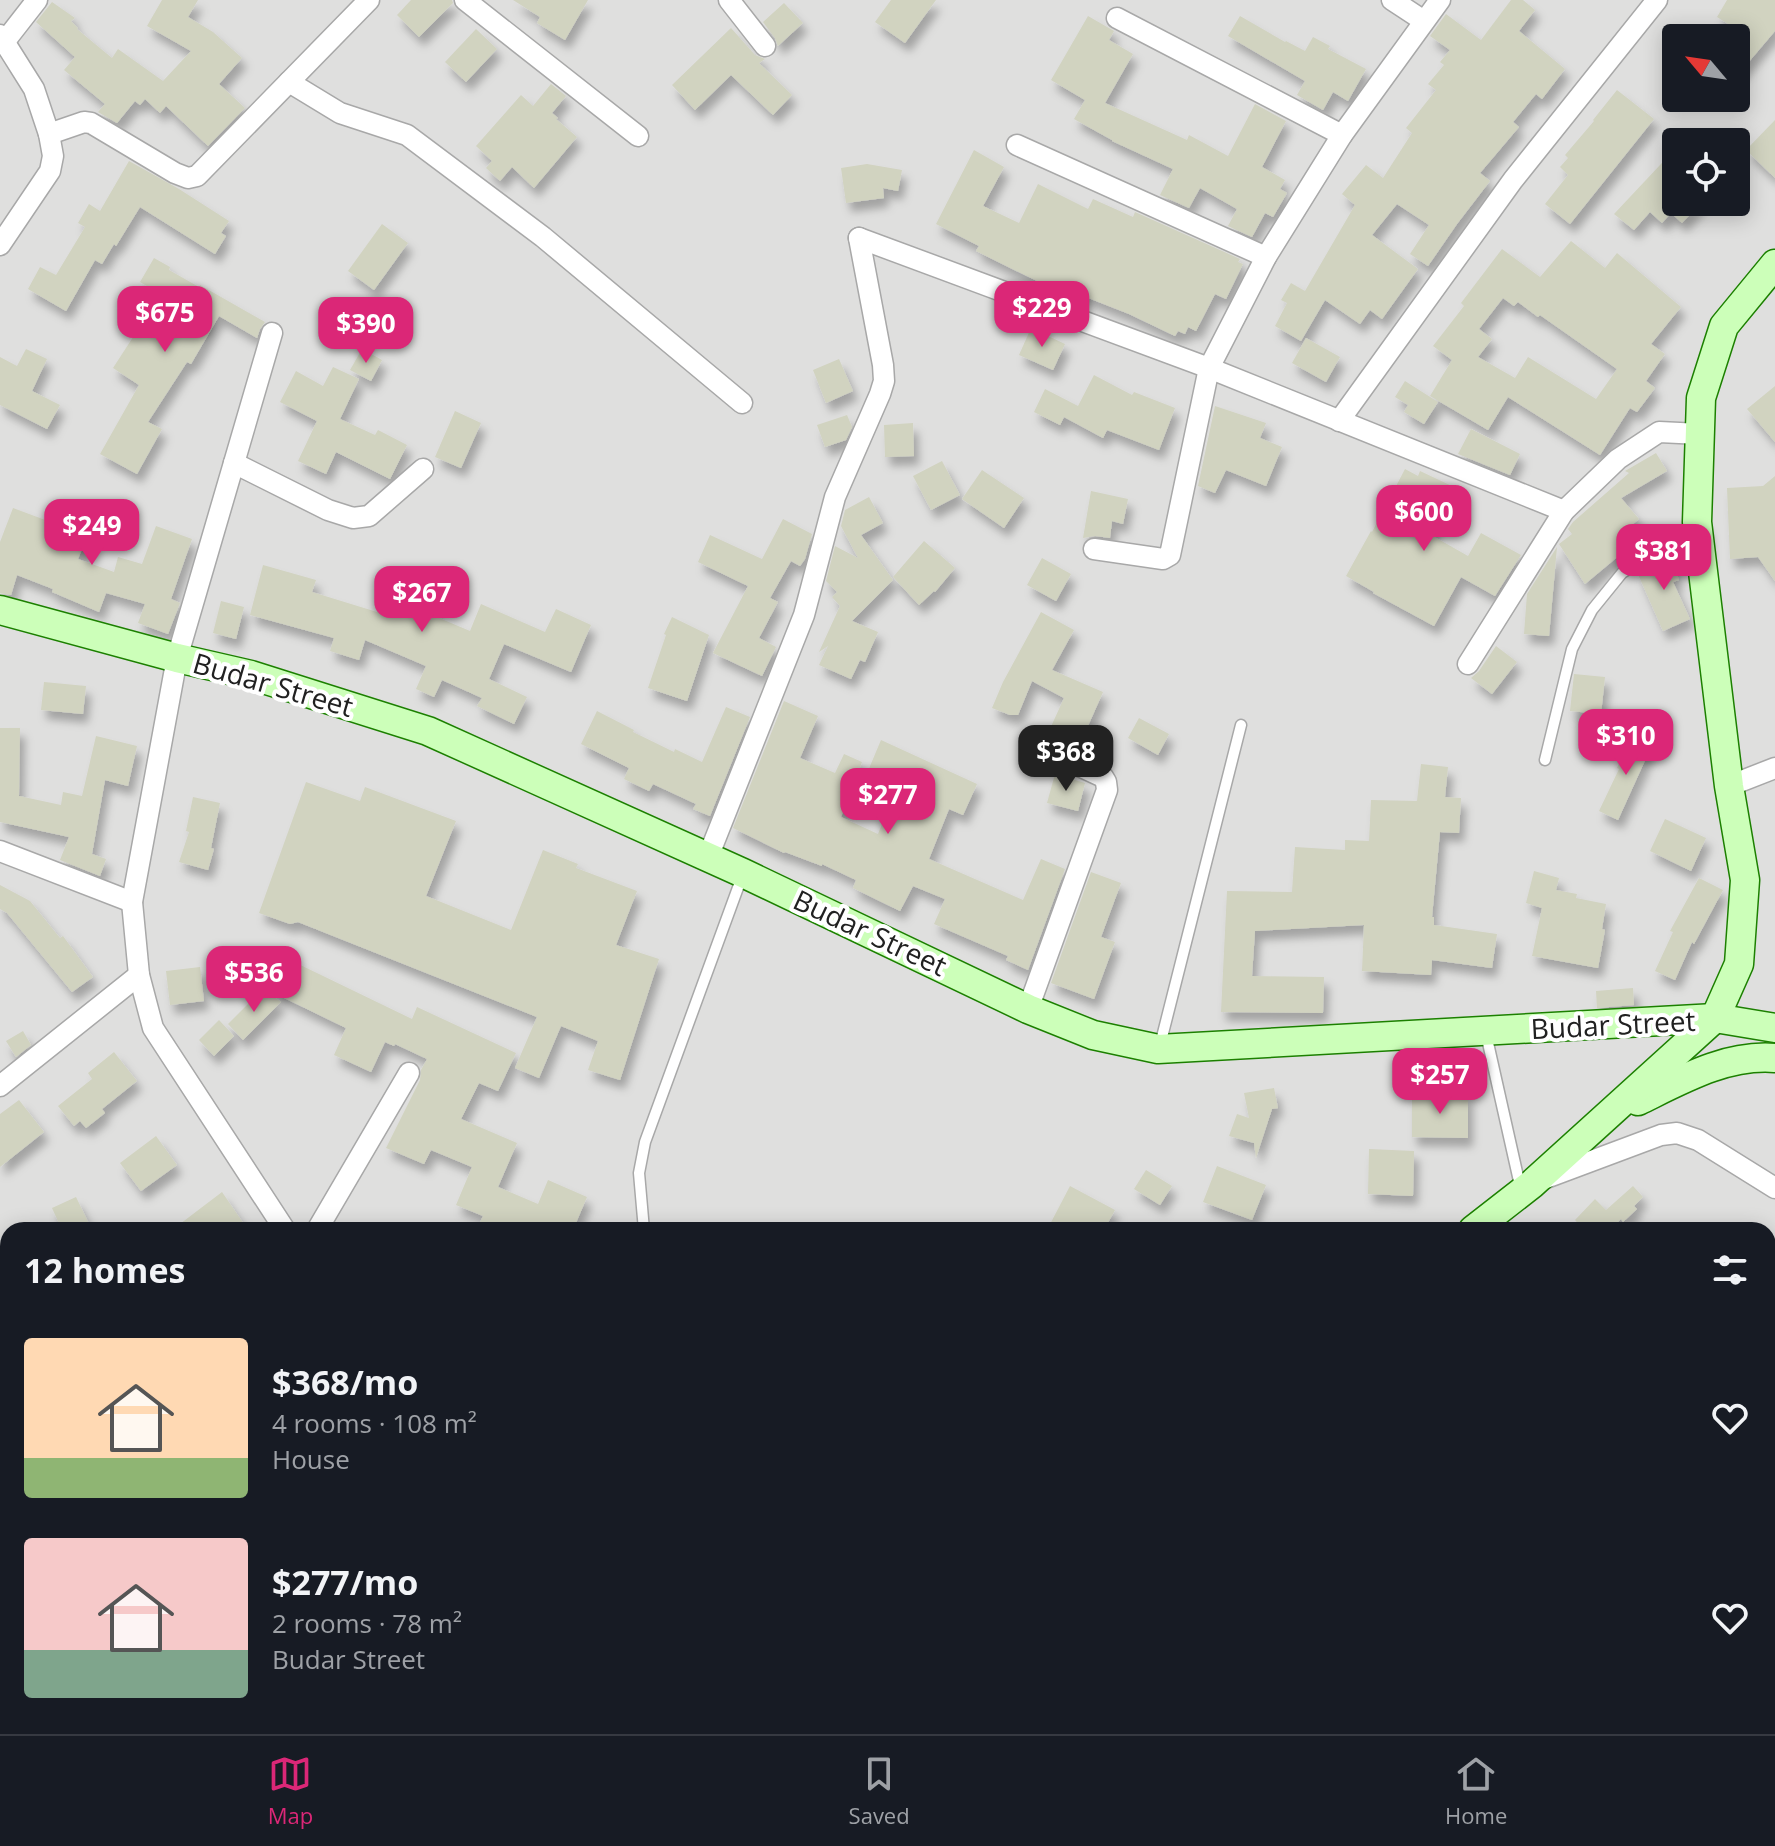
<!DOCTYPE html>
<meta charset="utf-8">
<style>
body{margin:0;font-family:"Open Sans",sans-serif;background:#242831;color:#f1f3f6;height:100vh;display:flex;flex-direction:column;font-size:30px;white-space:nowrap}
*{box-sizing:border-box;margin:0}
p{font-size:26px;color:#9ea1a6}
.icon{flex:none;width:44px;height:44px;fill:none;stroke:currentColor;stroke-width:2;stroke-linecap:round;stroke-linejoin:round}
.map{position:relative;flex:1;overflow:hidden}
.side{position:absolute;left:0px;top:1222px;width:1776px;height:512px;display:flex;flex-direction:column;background:#171b24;border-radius:24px 24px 0 0;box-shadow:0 4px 20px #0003}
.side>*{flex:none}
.needle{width:52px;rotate:299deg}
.buttons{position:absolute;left:1662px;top:24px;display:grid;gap:16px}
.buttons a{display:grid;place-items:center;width:88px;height:88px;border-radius:8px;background:#171b24;box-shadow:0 4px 20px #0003;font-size:40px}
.price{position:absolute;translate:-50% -68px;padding:0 18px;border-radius:16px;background:#db2777;color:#fff;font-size:26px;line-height:52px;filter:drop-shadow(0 2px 4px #0008)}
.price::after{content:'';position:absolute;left:50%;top:48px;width:24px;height:18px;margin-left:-12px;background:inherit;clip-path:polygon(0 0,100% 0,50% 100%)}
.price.current{background:#222;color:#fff}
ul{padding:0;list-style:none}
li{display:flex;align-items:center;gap:24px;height:200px;padding:0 24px}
li span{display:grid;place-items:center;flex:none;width:224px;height:160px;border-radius:8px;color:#555}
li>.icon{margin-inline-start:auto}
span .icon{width:96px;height:96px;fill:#fffc;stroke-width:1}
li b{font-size:34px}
h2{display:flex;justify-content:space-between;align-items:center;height:96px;padding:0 24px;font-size:34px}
.dock{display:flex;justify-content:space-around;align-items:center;height:112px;border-top:2px solid #363941;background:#171b24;font-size:22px;color:#9ea1a6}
.dock a{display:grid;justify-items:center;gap:4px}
.dock .current{color:#db2777}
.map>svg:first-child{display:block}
</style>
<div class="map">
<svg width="1775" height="1734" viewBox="0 0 1775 1734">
<defs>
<filter id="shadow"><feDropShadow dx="5" dy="9" stdDeviation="4" flood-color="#0004"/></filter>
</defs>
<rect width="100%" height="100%" fill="#eef2e7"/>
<!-- residential -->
<path fill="#dfdfde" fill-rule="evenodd" d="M0,0H1775V1734H0ZM1676,38H1736V98H1676ZM1676,142H1736V202H1676ZM8,1230H1768V1726H8Z"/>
<!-- building -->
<g fill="#d1d3c0" fill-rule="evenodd" filter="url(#shadow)">
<path d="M162,0H198L188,17L213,32L242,58L219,84L245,108L208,146L166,106L160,113L145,99L140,105L135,101L117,123L98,112L105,104L64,70L75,57L36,22L52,2L75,18L71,21L78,28L77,29L112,58L118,49L163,81L191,51L147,26Z"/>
<path d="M411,0H452L453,3L419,37L397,15Z"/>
<path d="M513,0H588L565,40L537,23L540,17Z"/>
<path d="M891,0H936L905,43L875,22Z"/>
<path d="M1511,0H1523L1535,10L1519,31L1565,69L1542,99L1536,94L1513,122L1519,127L1480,173L1490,181L1457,224L1428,266L1410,254L1429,225L1397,204L1372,235L1418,269L1382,319L1370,310L1360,324L1325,300L1301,341L1275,326L1287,303L1281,300L1291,283L1305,291L1355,205L1342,194L1366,165L1383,178L1412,133L1406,128L1436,90L1428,84L1444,65L1440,62L1450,50L1430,36L1446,14L1481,40Z"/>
<path d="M1727,0H1775V31L1736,77V29L1717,17Z"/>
<path d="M784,3L803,23L778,46L775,38L763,22Z"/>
<path d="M1088,16L1114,31L1109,40L1133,54L1105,103L1187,140L1189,135L1228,156L1255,104L1286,121L1262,167L1285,180L1280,189L1287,193L1273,217L1265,213L1252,237L1228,226L1237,209L1200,188L1189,208L1160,195L1173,169L1112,141V140L1074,119L1085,100L1051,80Z"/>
<path d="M1240,16L1285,42L1286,41L1305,51L1313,37L1330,46L1328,49L1366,69L1348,101L1333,92L1323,110L1297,95L1305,81L1228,36Z"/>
<path d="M731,28L755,55L765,59L759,63L792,95L773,115L731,75L695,110L672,85Z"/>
<path d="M476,29L497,49L466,82L445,62Z"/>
<path d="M551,84L566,96L552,113L558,118L556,119L577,137L534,188L512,167L500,181L486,168L492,161L476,146L521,95L533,106Z"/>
<path d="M1617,90L1654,119L1570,224L1545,204L1568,175L1560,167L1568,158L1565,155L1594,121L1593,120Z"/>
<path d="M1775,120V178L1746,150Z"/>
<path d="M1676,148V202H1702L1682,223L1671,213L1662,223L1650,212L1634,230L1614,214Z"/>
<path d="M974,150L1004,167L983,206L1019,223L1038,184L1088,209L1093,199L1133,217L1135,212L1240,259L1238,262L1243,264L1226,299L1215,294L1196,331L1188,327L1185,334L1178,331L1175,336L1129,314L1068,290L1064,298L1044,288L1045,285L976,251L979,246L936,224Z"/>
<path d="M129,161L179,189L229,221L221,233L226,236L215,254L140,207L116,246L114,244L102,264L95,260L66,311L28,289L40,267L56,275L85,227L78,223L89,204L100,211Z"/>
<path d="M867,164L902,170L898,191L883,188L884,198L846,203L841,168Z"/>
<path d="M382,224L408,243L374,290L348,271Z"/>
<path d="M1571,241L1605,268L1617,253L1681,307L1651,344L1665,354L1646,381L1655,388L1637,412L1630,408L1600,455L1508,397L1488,430L1430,396L1452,360L1433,346L1464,306L1461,303L1502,249L1540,277ZM1503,298L1514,306L1518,302L1538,317L1540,315L1617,369L1596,399L1528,357L1515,378L1478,357L1492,339L1479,329Z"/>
<path d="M154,258L170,267L169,270L199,287L200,285L265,322L260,329L257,338L219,316L191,364L187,362L148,422L162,429L137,474L100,454L139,385L113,368L137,331L132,329L154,290L140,282Z"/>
<path d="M1031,328L1065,344L1053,370L1019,355Z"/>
<path d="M1306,338L1340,357L1326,382L1292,363Z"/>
<path d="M26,349L47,359L32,391L60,405L47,429L0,405V357L17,366Z"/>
<path d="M362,349L382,360L371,381L350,370Z"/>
<path d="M839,359L853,391L826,403L813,370Z"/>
<path d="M333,367L359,379L340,419L375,435L378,430L407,445L390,479L336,452L326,474L298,461L317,421L280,402L296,371L323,386Z"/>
<path d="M1094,375L1132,395L1134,392L1175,408L1159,450L1107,430L1103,438L1064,417L1060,425L1034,412L1045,389L1078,406Z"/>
<path d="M1405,381L1438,402L1424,424L1404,412L1408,405L1395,397Z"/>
<path d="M1775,386V442L1747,409Z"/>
<path d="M1215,406L1266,423L1260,438L1282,447L1266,486L1226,470L1215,493L1198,486Z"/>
<path d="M455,411L481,423L461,468L435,457Z"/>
<path d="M847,415L852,427L846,440L825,447L817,425Z"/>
<path d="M913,423L914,456L885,457L884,425Z"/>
<path d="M1471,429L1520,454L1510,475L1458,454Z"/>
<path d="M1656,453L1667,471L1621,498L1639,519L1627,529L1643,549L1631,557L1627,549L1585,584L1559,544L1572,534L1568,529L1573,522L1629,473L1625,471Z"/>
<path d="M942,461L960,495L931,510L913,476Z"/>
<path d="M1405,469L1418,476L1420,471L1454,487L1431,535L1468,556L1481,533L1521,555L1495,596L1461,577L1434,626L1373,593L1374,592L1346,576L1371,531L1372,532Z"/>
<path d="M982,470L1024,498L1004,528L962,499Z"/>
<path d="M1775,476V581L1758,557L1730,559L1727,488L1763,486Z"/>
<path d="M1091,491L1128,499L1123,524L1112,521L1110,538L1095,536L1083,538Z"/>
<path d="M869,497L883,523L861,535L893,580L852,621L878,632L865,662L860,660L851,679L819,665L828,646L819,652L840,606L832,597L837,592L826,581L835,546L858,558L841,526L845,510Z"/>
<path d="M13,508L56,524L59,517L90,529L78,559L114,572L118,557L142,564L156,526L192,539L171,599L180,603L168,634L138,623L145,604L106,593L99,612L52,592L53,589L17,575L11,595L0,593V542Z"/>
<path d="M783,519L812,534L805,559L800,566L791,561L770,598L778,602L759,638L776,647L762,676L713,653L748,586L698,562L710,535L762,559Z"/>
<path d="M924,541L955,568L935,592L934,591L919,605L893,577Z"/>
<path d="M1557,547L1549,636L1524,634L1527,594Z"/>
<path d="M1669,554L1679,580L1673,582L1690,619L1663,631L1637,572L1657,559Z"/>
<path d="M1042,558L1071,574L1056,601L1027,585Z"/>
<path d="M263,565L316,580L312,592L377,612L395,571L442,591L432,615L470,631L481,604L545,632L556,609L591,625L571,672L504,644L489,679L527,697L514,724L477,706L482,698L442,680L434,697L416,689L426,666L365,640L359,660L330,651L334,638L250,615Z"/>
<path d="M221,601L244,607L236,639L213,633Z"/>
<path d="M1041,612L1074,630L1052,670L1103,692L1080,744L1049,731L1064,698L1032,681L1018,715H1010L992,708L1003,682Z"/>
<path d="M672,617L709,635L687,701L648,688L666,635L664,634Z"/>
<path d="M1496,646L1517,662L1492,694L1471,678L1479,671Z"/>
<path d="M1574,674L1605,677L1601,714L1570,711Z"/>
<path d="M44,682L86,686L83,714L41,710Z"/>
<path d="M784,701L818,716L800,758L835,773L844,754L862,762L841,817L878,834L895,791L865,778L881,740L977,784L963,815L949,809L929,859L1023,900L1041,859L1065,869L1028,970L1006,960L1008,956L934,924L945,899L913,886L900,911L853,888L856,880L822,864V866L785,852L784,853L733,828Z"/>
<path d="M726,707L750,717L710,816L693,809L696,804L653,784L649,791L624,779L629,768L581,744L597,711L634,730L633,732L674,752L675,749L702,762Z"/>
<path d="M1139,718L1169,734L1158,755L1128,738Z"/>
<path d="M0,728H20L19,796L61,805L63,792L82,796L96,736L137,746L128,786L105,780L92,854L106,859L100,876L60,860L69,837L0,822Z"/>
<path d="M1631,736L1652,745L1618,820L1599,811L1619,769L1617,768Z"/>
<path d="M1421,764L1448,767L1445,797L1461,798L1459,833L1440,832L1432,917H1434V925L1497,934L1492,968L1432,960L1431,975L1362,971L1364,925L1255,931L1252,976L1324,977L1323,1013L1221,1012L1227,891L1292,892L1295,847L1345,850V840L1369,841L1371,800L1417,801Z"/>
<path d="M1055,774L1085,783L1078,811L1047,803Z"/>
<path d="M306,782L360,801L365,787L456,821L426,896L511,930L543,850L578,864L576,868L637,891L616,945L659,959L620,1080L588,1070L598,1041L561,1026L539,1078L515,1068L537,1017L298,922L290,924L259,913Z"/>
<path d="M193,797L220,803L211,848L214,849L208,870L179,862L189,832L186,831Z"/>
<path d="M1665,819L1706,838L1691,871L1650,851Z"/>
<path d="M1534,871L1559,878L1556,890L1577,894L1576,898L1606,904L1602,929L1605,930L1598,968L1532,956L1542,908L1526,903Z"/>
<path d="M1091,872L1121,883L1101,937L1115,942L1094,999L1051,983Z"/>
<path d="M1699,878L1723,890L1694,944L1692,942L1675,980L1655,971L1673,932L1670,931Z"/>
<path d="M0,885L30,901L60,938L63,936L93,977L72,992L7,913L0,909Z"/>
<path d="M290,960L412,1019L417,1007L516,1053L498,1091L479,1083L461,1119L517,1143L498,1187L538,1204L548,1180L587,1197L573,1230H498L480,1222L483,1216L456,1205L472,1167L431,1150L424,1164L386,1148L420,1080L421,1070L427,1059L395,1044L394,1046L385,1042L371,1072L334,1055L346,1028L274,993Z"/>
<path d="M200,967L204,1001L170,1005L166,971Z"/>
<path d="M1633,988L1634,1005L1597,1008L1596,991Z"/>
<path d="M263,989L281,1002L243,1040L228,1024Z"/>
<path d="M219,1020L234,1036L214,1056L199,1040Z"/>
<path d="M23,1031L31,1045L16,1057L6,1041Z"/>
<path d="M114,1052L137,1081L102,1109L105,1113L86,1128L80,1121L74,1126L58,1106L92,1079L88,1073Z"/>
<path d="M1274,1088L1278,1108L1272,1109L1256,1158L1254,1143L1229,1136L1237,1114L1249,1118L1244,1093Z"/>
<path d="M1412,1094H1468V1138L1412,1137Z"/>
<path d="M19,1100L44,1132L0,1167V1114Z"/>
<path d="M156,1136L177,1165L141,1191L120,1163Z"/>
<path d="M1369,1149L1414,1151L1413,1196L1368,1194Z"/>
<path d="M1217,1166L1266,1185L1252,1220L1203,1202Z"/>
<path d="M1146,1170L1172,1186L1160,1205L1134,1189Z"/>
<path d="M1070,1186L1115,1210L1104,1230H1047Z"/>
<path d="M1633,1186L1643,1197L1634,1206L1637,1209L1623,1222L1621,1219L1618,1222L1627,1230H1584L1575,1220L1595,1199L1606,1210Z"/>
<path d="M222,1192L248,1230H172Z"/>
<path d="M76,1197L92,1230H62L52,1208Z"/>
</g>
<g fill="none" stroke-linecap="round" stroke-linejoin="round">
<!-- service casing -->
<g stroke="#a8a8a8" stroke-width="13">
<g id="service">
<path d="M1545,760L1572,649L1592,610L1622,573L1695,524"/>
<path d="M1486,1034L1521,1190"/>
<path d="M1160,1045L1241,725"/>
<path d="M644,1230L639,1173L645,1142L743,874"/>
<path d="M414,1732L426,1734"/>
</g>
</g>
<!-- minor casing -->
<g stroke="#a8a8a8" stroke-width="23">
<g id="minor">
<path d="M465,0L638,136"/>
<path d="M729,0L765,46"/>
<path d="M1392,0L1424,21"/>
<path d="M1117,18L1342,135"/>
<path d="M0,35L34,89L49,134L53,156L50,171L0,245"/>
<path d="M5,41L37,0"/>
<path d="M289,82L340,113L407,135L543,237L742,403"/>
<path d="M49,134L84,122L91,123L175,173L188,178L197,176L369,0"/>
<path d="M1017,145L1266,257"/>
<path d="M859,238L1209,368L1564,511"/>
<path d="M272,333L177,658L132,902L139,975L153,1028L285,1230"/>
<path d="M1339,421L1513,180L1657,0"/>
<path d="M234,463L328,510L353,518L369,516L423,469"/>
<path d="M1094,549L1163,559L1170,555L1209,368L1266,257L1342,135L1440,0"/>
<path d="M1468,664L1564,511L1618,459L1659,432L1700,434"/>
<path d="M1729,786L1775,768"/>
<path d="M0,851L132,902"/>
<path d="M708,857L804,615L835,497L880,394L884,381L883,365L859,238"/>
<path d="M1028,1009L1107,790L1106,782L1103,777L1047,751"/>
<path d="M0,1086L139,975"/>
<path d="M1546,1178L1661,1135L1677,1133L1698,1140L1775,1188"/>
<path d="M317,1230L409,1073"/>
<path d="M0,1323L8,1322"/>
<path d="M0,1527L8,1534"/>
<path d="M1768,1559L1775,1554"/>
<path d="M211,1726L216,1734"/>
<path d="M949,1726L953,1734"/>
<path d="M1543,1734L1545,1726"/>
</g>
</g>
<!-- secondary casing -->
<g stroke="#1c8000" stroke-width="31">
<g id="secondary">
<path d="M0,610L177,658L251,675L428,731L743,873L1028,1009L1093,1035L1158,1049L1715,1018L1775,1028"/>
<path d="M1638,1101C1681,1080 1726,1054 1775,1058"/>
<path d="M1473,1230L1532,1184L1715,1018L1739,964L1745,880L1729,786L1697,522L1701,398L1724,326L1775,264"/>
<path d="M737,1734L748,1726"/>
</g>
</g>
<!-- service -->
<use href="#service" stroke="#fff" stroke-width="10"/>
<!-- minor -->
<use href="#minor" stroke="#fff" stroke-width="20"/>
<!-- secondary -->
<use href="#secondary" stroke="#ccffb9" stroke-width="28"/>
</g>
<g text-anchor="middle" stroke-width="8" stroke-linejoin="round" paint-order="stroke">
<!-- street labels -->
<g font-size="28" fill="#212121" stroke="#fff">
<text transform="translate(273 685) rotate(16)" y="10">Budar Street</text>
<text transform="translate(870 933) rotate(25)" y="10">Budar Street</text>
<text transform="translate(1613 1025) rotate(-3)" y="10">Budar Street</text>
</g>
</g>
</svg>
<div class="buttons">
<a><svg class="needle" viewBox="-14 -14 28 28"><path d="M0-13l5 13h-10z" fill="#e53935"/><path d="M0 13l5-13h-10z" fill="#9ea1a6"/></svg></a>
<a><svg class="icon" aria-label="locate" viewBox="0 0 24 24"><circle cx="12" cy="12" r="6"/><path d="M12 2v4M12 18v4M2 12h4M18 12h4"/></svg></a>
</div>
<b class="price" style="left:1042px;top:349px">$229</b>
<b class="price" style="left:165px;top:354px">$675</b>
<b class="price" style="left:366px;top:365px">$390</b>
<b class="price" style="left:1424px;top:553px">$600</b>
<b class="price" style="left:92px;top:567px">$249</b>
<b class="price" style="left:1664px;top:592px">$381</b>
<b class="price" style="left:422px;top:634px">$267</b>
<b class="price" style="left:1626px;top:777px">$310</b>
<b class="price current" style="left:1066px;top:793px">$368</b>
<b class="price" style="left:888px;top:836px">$277</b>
<b class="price" style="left:254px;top:1014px">$536</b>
<b class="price" style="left:1440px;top:1116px">$257</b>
<section class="side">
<h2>12 homes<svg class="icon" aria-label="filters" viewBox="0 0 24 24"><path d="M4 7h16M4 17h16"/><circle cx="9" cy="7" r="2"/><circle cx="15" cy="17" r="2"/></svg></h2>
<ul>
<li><span style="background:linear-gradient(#ffd9b3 75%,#8fb573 0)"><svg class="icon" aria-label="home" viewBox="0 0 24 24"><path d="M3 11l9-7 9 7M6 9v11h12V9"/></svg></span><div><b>$368/mo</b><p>4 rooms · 108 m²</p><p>House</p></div><svg class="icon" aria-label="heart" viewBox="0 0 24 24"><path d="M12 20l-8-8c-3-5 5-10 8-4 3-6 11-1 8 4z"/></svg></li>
<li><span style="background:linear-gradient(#f6c9c9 70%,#7fa58c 0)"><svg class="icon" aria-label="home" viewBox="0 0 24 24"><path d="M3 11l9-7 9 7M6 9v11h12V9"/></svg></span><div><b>$277/mo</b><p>2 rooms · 78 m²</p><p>Budar Street</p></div><svg class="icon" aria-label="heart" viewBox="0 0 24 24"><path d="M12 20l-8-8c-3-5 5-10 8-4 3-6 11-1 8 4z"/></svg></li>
</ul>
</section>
</div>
<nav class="dock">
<a class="current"><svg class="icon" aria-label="map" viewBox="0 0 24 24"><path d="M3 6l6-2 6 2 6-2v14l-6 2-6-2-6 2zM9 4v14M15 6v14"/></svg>Map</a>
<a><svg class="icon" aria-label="saved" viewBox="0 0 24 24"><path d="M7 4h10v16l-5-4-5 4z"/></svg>Saved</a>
<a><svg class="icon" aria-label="home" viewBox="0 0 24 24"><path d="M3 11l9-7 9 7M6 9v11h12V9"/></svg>Home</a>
</nav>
